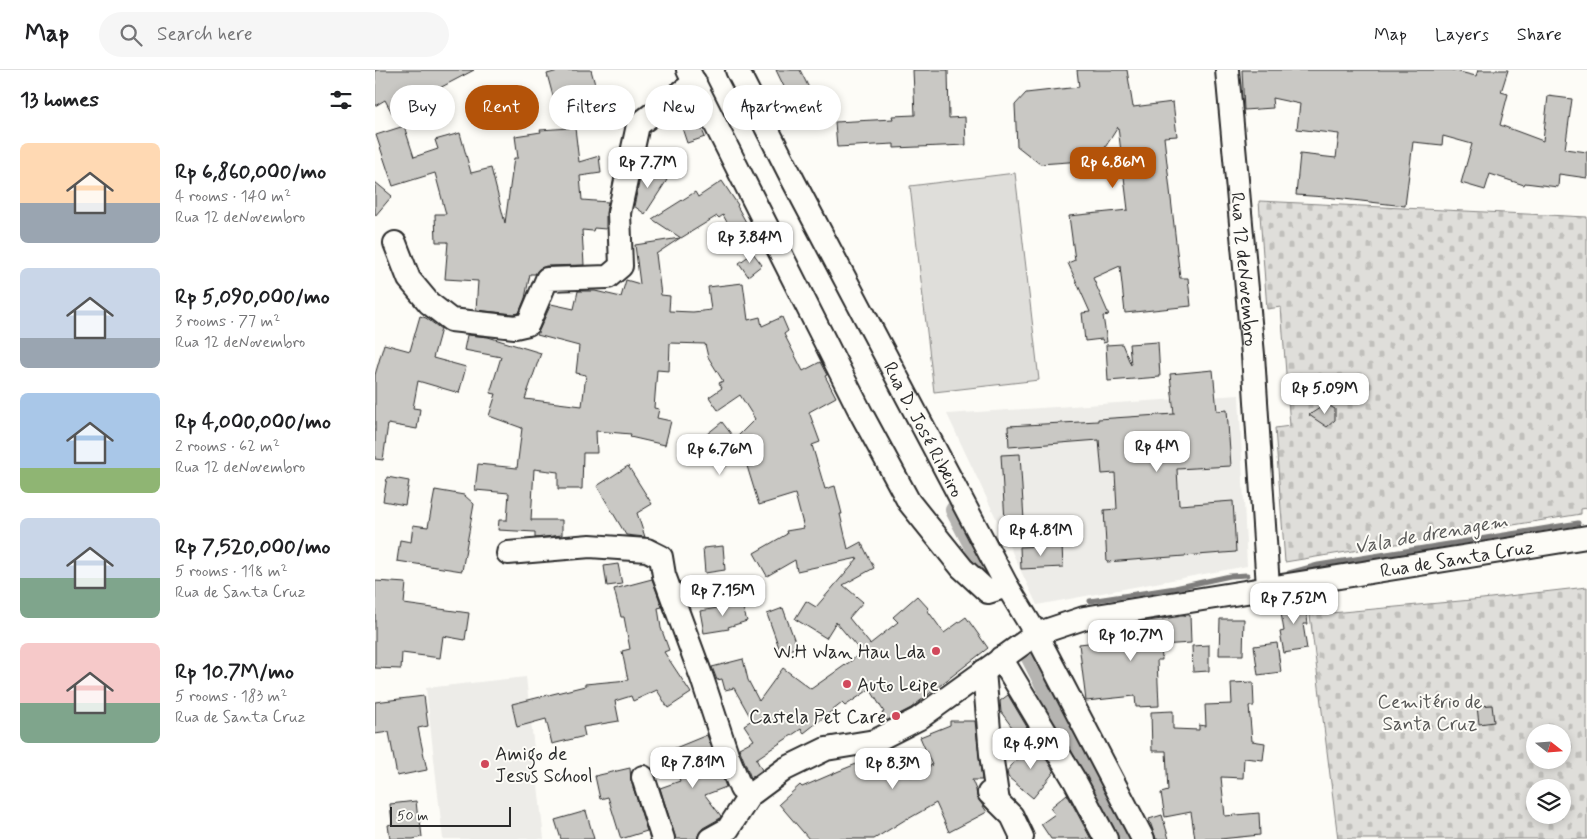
<!DOCTYPE html>
<meta charset="utf-8">
<style>
body{margin:0;font-family:Mynerve,sans-serif;background:#f6f6f6;color:#202124;height:100vh;display:flex;flex-direction:column;font-size:19px;white-space:nowrap}
*{box-sizing:border-box;margin:0}
p{font-size:16px;color:#757577}
.icon{flex:none;width:28px;height:28px;fill:none;stroke:currentColor;stroke-width:2;stroke-linecap:round;stroke-linejoin:round}
.map{position:relative;flex:1;overflow:hidden}
.panel{display:flex;flex-direction:column;background:#fff;width:375px}
.panel>*{flex:none}
.hud{position:absolute;left:15px;top:15px;width:475px;height:45px;display:flex;gap:10px}
.needle{width:32px;rotate:107deg}
.buttons{position:absolute;left:1151px;top:654px;display:grid;gap:10px}
.buttons a{display:grid;place-items:center;width:45px;height:45px;border-radius:50%;background:#fff;box-shadow:0 2px 8px #0003;font-size:25px}
.scale{position:absolute;left:15px;bottom:12px;width:121px;box-sizing:border-box;padding-left:5px;border:2px solid #2b2b2b;border-top:0;font-size:14px;line-height:18px;white-space:nowrap;color:#2b2b2b;-webkit-text-stroke:4px #fdfcf7;paint-order:stroke}
.price{position:absolute;translate:-50% -42px;padding:0 11px;border-radius:10px;background:#fff;color:#222;font-size:16px;line-height:32px;filter:drop-shadow(0 1px 2px #0008)}
.price::after{content:'';position:absolute;left:50%;top:30px;width:15px;height:11px;margin-left:-8px;background:inherit;clip-path:polygon(0 0,100% 0,50% 100%)}
.price.on{background:#b45309;color:#fff}
ul{padding:0;list-style:none}
li{display:flex;align-items:center;gap:15px;height:125px;padding:0 20px}
li span{display:grid;place-items:center;flex:none;width:140px;height:100px;border-radius:8px;color:#555}
li>.icon{margin-inline-start:auto}
span .icon{width:60px;height:60px;fill:#fffc;stroke-width:1}
li b{font-size:21px}
h2{display:flex;justify-content:space-between;align-items:center;height:60px;padding:0 20px;font-size:21px}
.tag{padding:0 18px;border-radius:22px;background:#fff;box-shadow:0 2px 8px #0003;font-size:18px;line-height:45px}
.tag.on{background:#b45309;color:#fff}
header{display:flex;align-items:center;gap:30px;box-sizing:border-box;height:70px;padding:0 25px;background:#fff;border-bottom:1px solid #e0e0e0}
header strong{font-size:24px}
nav{display:flex;gap:28px;margin-inline-start:auto;font-size:18px}
.search{width:350px;height:45px;background:#f6f6f6;display:flex;align-items:center;gap:12px;box-sizing:border-box;padding:0 18px;border-radius:28px;color:#757577;font-size:19px}
main{display:flex;flex:1;min-height:0}
.map>svg:first-child{display:block}
</style>
<header>
<strong>Map</strong>
<div class="search"><svg class="icon" aria-label="search" viewBox="0 0 24 24"><circle cx="10" cy="10" r="6"/><path d="M15 15l6 6"/></svg>Search here</div>
<nav><a>Map</a><a>Layers</a><a>Share</a></nav>
</header>
<main>
<section class="panel">
<h2>13 homes<svg class="icon" aria-label="filters" viewBox="0 0 24 24"><path d="M4 7h16M4 17h16"/><circle cx="9" cy="7" r="2"/><circle cx="15" cy="17" r="2"/></svg></h2>
<ul>
<li><span style="background:linear-gradient(#ffd9b3 60%,#9aa5b1 0)"><svg class="icon" aria-label="home" viewBox="0 0 24 24"><path d="M3 11l9-7 9 7M6 9v11h12V9"/></svg></span><div><b>Rp 6,860,000/mo</b><p>4 rooms · 140 m²</p><p>Rua 12 deNovembro</p></div></li>
<li><span style="background:linear-gradient(#c9d6e8 70%,#9aa5b1 0)"><svg class="icon" aria-label="home" viewBox="0 0 24 24"><path d="M3 11l9-7 9 7M6 9v11h12V9"/></svg></span><div><b>Rp 5,090,000/mo</b><p>3 rooms · 77 m²</p><p>Rua 12 deNovembro</p></div></li>
<li><span style="background:linear-gradient(#a9c7e8 75%,#8fb573 0)"><svg class="icon" aria-label="home" viewBox="0 0 24 24"><path d="M3 11l9-7 9 7M6 9v11h12V9"/></svg></span><div><b>Rp 4,000,000/mo</b><p>2 rooms · 62 m²</p><p>Rua 12 deNovembro</p></div></li>
<li><span style="background:linear-gradient(#c9d6e8 60%,#7fa58c 0)"><svg class="icon" aria-label="home" viewBox="0 0 24 24"><path d="M3 11l9-7 9 7M6 9v11h12V9"/></svg></span><div><b>Rp 7,520,000/mo</b><p>5 rooms · 118 m²</p><p>Rua de Santa Cruz</p></div></li>
<li><span style="background:linear-gradient(#f6c9c9 60%,#7fa58c 0)"><svg class="icon" aria-label="home" viewBox="0 0 24 24"><path d="M3 11l9-7 9 7M6 9v11h12V9"/></svg></span><div><b>Rp 10.7M/mo</b><p>5 rooms · 183 m²</p><p>Rua de Santa Cruz</p></div></li>
</ul>
</section>
<div class="map">
<svg width="1212" height="769" viewBox="0 0 1212 769">
<defs>
<pattern id="cemetery-stones" width="16" height="16" patternUnits="userSpaceOnUse" patternTransform="scale(1.25)"><rect width="16" height="16" fill="#dfdeda"/><path d="M2 7V4a2 2 0 0 1 4 0v3zM10 15v-3a2 2 0 0 1 4 0v3z" fill="#c0bfbb"/></pattern>
</defs>
<rect width="100%" height="100%" fill="#fdfcf7"/>
<filter id="ink" filterUnits="userSpaceOnUse"><feTurbulence type="fractalNoise" baseFrequency=".02" numOctaves="2"/><feDisplacementMap in="SourceGraphic" scale="10" xChannelSelector="R" yChannelSelector="G"/><feConvolveMatrix kernelMatrix="1 2 1 2 8 2 1 2 1" color-interpolation-filters="sRGB"/></filter>
<g filter="url(#ink)">
<!-- built -->
<g fill="#edece8">
<path d="M864,325L872,496L662,535L572,344Z"/>
<path d="M151,607L169,769H68L51,618Z"/>
</g>
<!-- cemetery -->
<g fill="url(#cemetery-stones)" stroke="#858482" fill-rule="evenodd">
<path d="M884,131L1212,147V438L1206,439V444L910,492L900,358L915,356L906,237L892,239Z"/>
<path d="M1212,517V769H963L935,545L1107,529ZM1160,662H1188V690H1160ZM1160,718H1188V745H1160Z"/>
</g>
<!-- green -->
<path fill="#dfdeda" stroke="#858482" d="M640,103L664,310L559,322L535,116Z"/>
<g fill="none" stroke-linecap="round" stroke-linejoin="round">
<!-- stream -->
<g stroke="#7e7d7b" stroke-width="5">
<path d="M914,503L943,495L1203,453"/>
<path d="M715,531L800,518L855,506L872,505"/>
</g>
<!-- canal -->
<g stroke="#b5b4b1" stroke-width="18">
<path d="M579,440L606,492"/>
<path d="M652,582L747,769"/>
</g>
</g>
<!-- building -->
<g fill="#c9c8c4" stroke="#2b2b2b">
<path d="M0,0H99L17,43L10,30L0,36Z"/>
<path d="M187,0H216L221,18L219,19L228,51L200,58L204,92L224,86L226,103L205,106L207,130L233,132L231,143V159L219,158L218,161L207,160L209,195L171,196L164,199L160,204H155L150,228L144,243L139,244L101,240L103,211L70,209L73,172H61L60,144H71L60,103L18,116L1,65L29,56L39,87L63,79L60,70L85,63L96,103L116,98L130,153L139,88H143L140,66L166,62L165,60L195,58L187,28L179,30L172,4Z"/>
<path d="M401,0H425L445,40L425,50Z"/>
<path d="M538,0H573L574,48L590,47L591,75L519,78V74L462,77L460,52L518,49L517,46L540,45Z"/>
<path d="M702,0H752L758,37L798,32L802,66L789,67L805,208H813L816,236L750,243L745,196L718,208L734,245L728,246L732,272L728,273L727,269L710,271L707,243L715,242L693,193L700,190L694,146L753,140L743,57L722,90L665,94L642,76L640,35L651,23L704,17Z"/>
<path d="M867,0H1076L1101,6L1103,0H1133L1126,22L1133,24L1125,55L1168,71L1173,26L1197,29L1190,79L1212,82V108L1184,104L1183,117L1150,113L1149,115L1115,104L1110,120L1086,113L1097,74L1068,66L1067,75L1038,72L1030,136L951,127L921,125L925,84L961,88L964,64L922,59L925,34L897,28L898,38L869,40Z"/>
<path d="M319,41L330,67L312,73L303,46Z"/>
<path d="M271,97L292,110L270,144L259,136L266,104Z"/>
<path d="M347,111L363,135L362,136L377,163L363,172L348,145L344,148L342,146L306,168L277,149L320,122L323,127Z"/>
<path d="M0,112L17,126L0,146Z"/>
<path d="M305,168L281,184L286,225L295,226L294,241L318,242L336,240L333,217L368,213L373,250L385,247L387,256L407,247L413,261L409,264L428,301L445,292L452,305L450,306L461,327L434,342L445,372L437,375L450,419L460,416L467,444H465L473,479L486,472L499,498L468,515L488,532L474,548L495,574L523,552L518,547L542,526L554,539L553,541L569,563L591,547L613,578L536,638L511,651L507,643L509,642L495,619L470,636L467,633L429,663L426,659L381,689L387,700L376,708L364,678L379,670L369,655L377,650L359,618L350,620L347,609L342,610L337,597L368,589L373,610L384,631L408,598L436,619L476,591L486,582L461,552L451,568L420,549L431,531L441,537L483,488L422,501L420,490L392,506L379,483L412,464L411,461L429,458L420,424L384,435L368,383L347,399L330,375L336,369L332,364L347,352L360,369L380,349L365,325L343,340L334,327L347,318L344,313L348,311L333,287L330,274L295,273L294,301L282,300L279,338L284,339L282,348L296,351L290,375L255,367L256,364L221,361L222,383H208L207,419H183V402L159,399L156,450H187V465L160,468V462L123,460L124,450H132L134,423L100,420L103,394L142,398L147,358L114,346L121,324L115,323L126,287L89,280L92,265L113,267L166,283L150,329L207,336L211,305L201,303L204,276L162,265L176,234L199,239L203,221H220L246,227L251,210L265,214L260,175Z"/>
<path d="M378,183L387,195L373,206L364,193Z"/>
<path d="M45,246L51,248L66,259L58,288L91,297L84,323L43,311L38,338L45,339L42,359L13,354L8,390L0,389V305L9,274L35,281Z"/>
<path d="M783,272L785,307L733,311L731,275L747,274L756,295L754,274Z"/>
<path d="M838,300L842,341L852,340L856,396L802,399L804,435L858,431L861,482L732,492L729,440L742,439L740,403L727,404L724,370L634,377L633,356L723,351V349L799,344L795,304Z"/>
<path d="M951,334L960,339V350L952,357L934,345Z"/>
<path d="M645,384L650,467L631,468L626,385Z"/>
<path d="M253,396L277,434L262,443L270,467L251,465L222,416Z"/>
<path d="M12,407L34,411L30,435L8,431Z"/>
<path d="M60,420L89,425L99,434L87,501L22,491L25,470L36,472L38,455L53,457Z"/>
<path d="M687,475L688,497L646,499L645,477Z"/>
<path d="M348,476L350,500L330,503L328,478Z"/>
<path d="M243,494L247,514L232,516L229,496Z"/>
<path d="M277,509L287,537L283,538L286,558L294,580L289,582L316,623L293,638L282,620L258,631L256,626L240,631L244,651L208,657L210,666L177,674L171,649L142,657L137,634L210,616V614L253,610L247,581L255,579L249,547H246L239,519Z"/>
<path d="M0,511L31,513L29,534L94,543L90,570L68,566L65,588L27,583L26,599L0,598Z"/>
<path d="M929,527L933,554H928L932,579L909,583L905,562L909,561L904,531Z"/>
<path d="M365,529L372,551L353,557L354,559L329,563L325,541L354,536L353,533Z"/>
<path d="M408,538L422,577L406,583L392,544Z"/>
<path d="M815,545L816,573L786,575L787,590H782L784,636L761,637L760,626L711,631L704,574L760,568L759,553Z"/>
<path d="M845,549H869L868,585H844Z"/>
<path d="M902,573L906,602L883,605L879,576Z"/>
<path d="M834,575V601L818,602L817,576Z"/>
<path d="M878,612L879,636H874L877,671L890,673L888,690L869,688L868,708L846,707L850,746L884,743L885,765L845,769H820L816,742L790,747L786,723L793,721L791,681H777L776,642L798,641V659L824,660V655L831,656L830,635L857,634L856,613Z"/>
<path d="M633,625L652,657L642,664L626,642L625,631Z"/>
<path d="M49,626L53,656L43,658L52,700L22,706L14,662L0,664V632Z"/>
<path d="M1117,635L1119,652L1104,654L1102,636Z"/>
<path d="M575,651H600L607,710H597L601,720L602,727L612,742L574,762L561,733L533,749V748L499,769H434L404,734L425,715L427,717L464,701L496,688V690L520,678L536,707L557,695L545,667L575,655Z"/>
<path d="M332,665L351,717L330,725L346,746L344,749L328,758L324,763L322,769H301L285,718L305,711L293,681Z"/>
<path d="M657,671L664,677L679,702L658,728L633,707L632,701Z"/>
<path d="M255,698L256,711L272,761L246,769L233,727L225,729L220,706Z"/>
<path d="M692,724L716,769H676L666,754L680,744L675,738Z"/>
<path d="M41,731L43,750H45L47,767L38,769H15L13,755L17,754L15,734Z"/>
<path d="M211,741L219,769H186L180,750Z"/>
<path d="M787,745L794,769H781L774,749Z"/>
</g>
<g fill="none" stroke-linecap="round" stroke-linejoin="round">
<!-- minor casing -->
<g stroke="#2b2b2b" stroke-width="26">
<g id="minor">
<path d="M313,0L487,345L534,432L587,498L613,522L632,516"/>
<path id="s1" d="M362,0L419,112L632,516L661,564L768,769"/>
<path id="s2" d="M852,0L878,285L893,517"/>
<path d="M20,173L34,209L54,233L76,250L140,257L153,254L172,209L233,207L246,196L244,143L263,55L320,12"/>
<path d="M133,483L215,476L272,480L286,487L289,505L327,608L352,684L366,719L375,725"/>
<path d="M626,588L700,711L731,769"/>
<path d="M609,601L616,684L623,732"/>
<path d="M268,707L288,769"/>
<path d="M614,723L637,746L647,767L646,769"/>
<path id="s3" d="M335,769L353,759L375,725L410,699L451,679L500,671L543,649L661,564L709,548L1212,467"/>
</g>
</g>
<!-- minor -->
<use href="#minor" stroke="#fdfcf7" stroke-width="22"/>
</g>
</g>
<!-- markers -->
<g fill="#d1495b" stroke="#fdfcf7" stroke-width="2">
<circle cx="561" cy="581" r="5"/>
<circle cx="472" cy="614" r="5"/>
<circle cx="521" cy="646" r="5"/>
<circle cx="110" cy="694" r="5"/>
</g>
<g text-anchor="middle" stroke-width="4" stroke-linejoin="round" paint-order="stroke">
<!-- street labels -->
<g font-size="19" fill="#2b2b2b" stroke="#fdfcf7">
<text dy="7" stroke="none"><textPath href="#s2" startOffset="200">Rua 12 deNovembro</textPath></text>
<text dy="7" stroke="none"><textPath href="#s1" startOffset="405">Rua D. José Ribeiro</textPath></text>
<text dy="7" stroke="none"><textPath href="#s3" startOffset="822">Rua de Santa Cruz</textPath></text>
</g>
<!-- poi labels -->
<g font-size="19" fill="#2b2b2b" stroke="#fdfcf7" text-anchor="end">
<text x="551" y="588">W.H Wan Hau Lda</text>
<text x="482" y="621" text-anchor="start">Auto Leipe</text>
<text x="511" y="653">Castela Pet Care</text>
<text x="120" y="690" text-anchor="start">Amigo de<tspan x="120" dy="22">Jesus School</tspan></text>
</g>
<!-- park labels -->
<g font-size="19" fill="#585857" stroke="#fdfcf7">
<text x="1055" y="638">Cemitério de<tspan x="1055" dy="22">Santa Cruz</tspan></text>
</g>
<!-- water labels -->
<g font-size="20" font-style="italic" fill="#5b5b5a" stroke="#fdfcf7">
<text transform="translate(1056 463) rotate(-10)" y="7">Vala de drenagem</text>
</g>
</g>
</svg>
<div class="buttons">
<a><svg class="needle" viewBox="-14 -14 28 28"><path d="M0-13l5 13h-10z" fill="#e53935"/><path d="M0 13l5-13h-10z" fill="#757577"/></svg></a>
<a><svg class="icon" aria-label="layers" viewBox="0 0 24 24"><path d="M12 4l9 5-9 5-9-5zM3 14l9 5 9-5"/></svg></a>
</div>
<div class="scale">50 m</div>
<b class="price" style="left:273px;top:119px">Rp 7.7M</b>
<b class="price on" style="left:738px;top:119px">Rp 6.86M</b>
<b class="price" style="left:375px;top:194px">Rp 3.84M</b>
<b class="price" style="left:950px;top:345px">Rp 5.09M</b>
<b class="price" style="left:782px;top:403px">Rp 4M</b>
<b class="price" style="left:345px;top:406px">Rp 6.76M</b>
<b class="price" style="left:666px;top:487px">Rp 4.81M</b>
<b class="price" style="left:348px;top:547px">Rp 7.15M</b>
<b class="price" style="left:919px;top:555px">Rp 7.52M</b>
<b class="price" style="left:756px;top:592px">Rp 10.7M</b>
<b class="price" style="left:656px;top:700px">Rp 4.9M</b>
<b class="price" style="left:318px;top:719px">Rp 7.81M</b>
<b class="price" style="left:518px;top:720px">Rp 8.3M</b>
<div class="hud">
<a class="tag">Buy</a>
<a class="tag on">Rent</a>
<a class="tag">Filters</a>
<a class="tag">New</a>
<a class="tag">Apartment</a>
</div>
</div>
</main>
